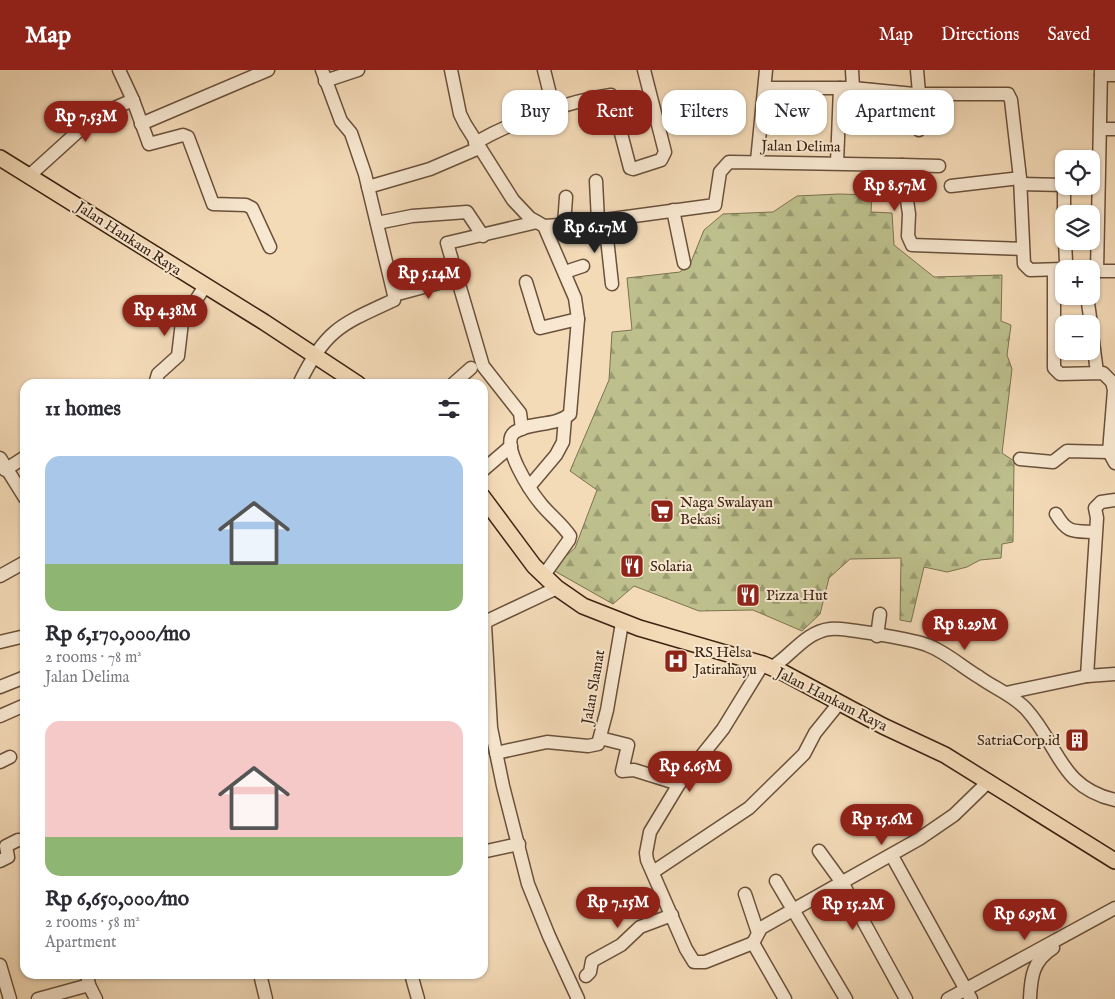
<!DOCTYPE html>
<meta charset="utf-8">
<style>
body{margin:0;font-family:"IM FELL English",serif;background:#f2f2f3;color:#2b2b33;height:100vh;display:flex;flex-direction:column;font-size:19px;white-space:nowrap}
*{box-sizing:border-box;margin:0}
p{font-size:16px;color:#7c7c81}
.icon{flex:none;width:28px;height:28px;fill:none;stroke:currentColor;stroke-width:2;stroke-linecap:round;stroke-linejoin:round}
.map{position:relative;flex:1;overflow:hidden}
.panel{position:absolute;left:20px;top:309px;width:468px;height:600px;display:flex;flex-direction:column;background:#fff;border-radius:15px;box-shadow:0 1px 4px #0004}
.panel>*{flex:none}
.guide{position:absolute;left:502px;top:20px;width:475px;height:45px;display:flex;gap:10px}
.buttons{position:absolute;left:1055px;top:80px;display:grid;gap:10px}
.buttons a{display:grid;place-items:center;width:45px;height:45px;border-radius:10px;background:#fff;box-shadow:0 1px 4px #0004;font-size:25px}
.price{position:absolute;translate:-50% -42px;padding:0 11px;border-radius:18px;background:#8f2418;color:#fff;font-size:16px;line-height:32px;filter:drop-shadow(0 1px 2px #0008)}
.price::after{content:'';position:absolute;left:50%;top:30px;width:15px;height:11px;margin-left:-8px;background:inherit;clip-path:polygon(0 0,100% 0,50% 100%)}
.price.selected{background:#222;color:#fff}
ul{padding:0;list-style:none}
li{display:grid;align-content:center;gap:10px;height:265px;padding:0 25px}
li span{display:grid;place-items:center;height:155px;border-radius:15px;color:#555}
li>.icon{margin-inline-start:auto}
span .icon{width:90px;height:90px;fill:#fffc;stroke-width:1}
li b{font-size:21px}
h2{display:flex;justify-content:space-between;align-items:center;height:60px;padding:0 25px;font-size:21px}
.chip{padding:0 18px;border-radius:15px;background:#fff;box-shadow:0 1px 4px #0004;font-size:18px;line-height:45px}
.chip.selected{background:#8f2418;color:#fff}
header{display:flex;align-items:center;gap:30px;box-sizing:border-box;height:70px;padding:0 25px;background:#8f2418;color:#fff}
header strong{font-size:24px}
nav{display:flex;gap:28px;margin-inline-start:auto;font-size:18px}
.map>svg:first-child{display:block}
</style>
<header>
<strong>Map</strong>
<nav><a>Map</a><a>Directions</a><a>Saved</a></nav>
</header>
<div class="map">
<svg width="1115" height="929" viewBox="0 0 1115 929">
<defs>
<pattern id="forest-firs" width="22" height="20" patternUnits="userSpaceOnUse" patternTransform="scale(1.25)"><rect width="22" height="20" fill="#bdc08d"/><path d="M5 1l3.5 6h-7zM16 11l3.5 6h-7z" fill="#9b9c72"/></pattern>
</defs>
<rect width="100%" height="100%" fill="#f4dbb8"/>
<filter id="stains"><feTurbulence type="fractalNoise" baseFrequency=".004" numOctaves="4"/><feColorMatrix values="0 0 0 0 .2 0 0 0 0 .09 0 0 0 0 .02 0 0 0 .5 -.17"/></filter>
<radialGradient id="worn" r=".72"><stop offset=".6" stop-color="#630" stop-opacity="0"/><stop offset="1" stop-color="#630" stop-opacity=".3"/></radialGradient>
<!-- forest -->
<path fill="url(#forest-firs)" stroke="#7c724f" d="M839,124L872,125L871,142L892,143L894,175L934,207L1002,205L1001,251L1011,255L1007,285L1012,299L1002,383L1014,391L1013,472L1002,474L1001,488L980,490L967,497L947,502L924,497L911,552L900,550L901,488L850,489L829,508L820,544L802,561L753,540L699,541L634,516L613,534L551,499L575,478L597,420L570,401L609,310L612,262L632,260L627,208L680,202L691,192L704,160L723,144L773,142L797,126Z"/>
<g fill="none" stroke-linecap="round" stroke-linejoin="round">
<!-- minor casing -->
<g stroke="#6a513b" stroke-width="15">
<g id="minor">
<path d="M119,0L133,30L149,74L183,65L188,67L213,134L246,135L252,138L270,177"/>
<path d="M451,0L460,44L465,54L513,130L530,148L544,156L575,228L578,249L570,344C555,357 531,351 515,362C498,373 532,423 541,434C550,445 562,454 570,466L569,470L544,505"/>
<path d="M544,0L554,40"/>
<path d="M852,0L853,18"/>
<path d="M917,0L919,23"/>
<path d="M1101,5H1115"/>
<path d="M325,11L358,0"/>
<path d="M765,18H853L914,24H1008L1011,30L1020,108L1024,194L1030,200L1064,199L1066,192L1065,171"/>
<path d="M871,20L872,42"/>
<path d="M914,24L919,60"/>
<path d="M141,54L268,0"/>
<path d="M1100,59H1115"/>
<path d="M475,73C513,51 568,31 611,25L630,98L633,99L661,90L665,82L644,0"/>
<path d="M757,91L766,0"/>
<path d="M837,93L840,18"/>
<path d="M902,95L939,96"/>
<path d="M30,105L94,47L133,30"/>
<path d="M596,111L598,151"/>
<path d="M1021,114L1064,115"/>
<path d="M1064,115V144"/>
<path d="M951,116L1020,108"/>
<path d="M368,117L430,99L479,78"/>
<path d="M673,140L684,193"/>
<path d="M605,150L612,214"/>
<path d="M377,153L412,146L467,142L483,166"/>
<path d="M564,155L566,127"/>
<path d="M544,156L575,154L715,135L720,102L729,92L902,95L909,144L908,166L912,175L1022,179"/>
<path d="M1054,200V298L1060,304L1103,303L1112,312L1114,320L1109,382L1115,393"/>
<path d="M1091,201H1115"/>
<path d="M1097,201L1101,0"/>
<path d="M565,202L583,196"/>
<path d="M526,212L540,258L578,249"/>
<path d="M394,225L457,208"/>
<path d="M1088,233L1091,254"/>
<path d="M1091,257L1097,302"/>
<path d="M155,314L158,304L178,286L182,252L205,216"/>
<path d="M299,314C325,259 342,254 394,230V225L365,104L351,63L341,51L322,0"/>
<path d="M453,314L471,298"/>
<path d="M522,359L520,343L483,296L447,173L537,152"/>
<path d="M0,388L25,428"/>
<path d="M1020,389L1053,392L1067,381L1109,382"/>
<path d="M5,400L25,387"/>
<path d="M482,401L511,376"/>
<path d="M529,417L556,385L563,372L565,348"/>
<path d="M1056,444C1068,464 1073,461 1095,462"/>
<path d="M0,506L25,492"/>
<path d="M557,518L487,551L485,555L491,658L503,716L528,814L549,866L578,929"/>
<path d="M877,566L880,544"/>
<path d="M0,572L25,566"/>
<path d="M771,598C791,586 805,562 830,559C842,557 915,570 927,575C946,582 962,597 979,607C994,618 1013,625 1026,639C1059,675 1059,717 1115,730"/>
<path d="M1087,606L1097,448L1095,438L1101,432L1115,430"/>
<path d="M0,617L25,607"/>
<path d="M1006,623L1087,606L1115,604"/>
<path d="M0,646L25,635"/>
<path d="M600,668L628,675L622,701L634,700L679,714"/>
<path d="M496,683L547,672L588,676L598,674L607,640L622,553"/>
<path d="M0,692L10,687"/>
<path d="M819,781L843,814L906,929"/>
<path d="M482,782L519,774"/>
<path d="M892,786L971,929"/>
<path d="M0,791L8,787L6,776L18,770H25"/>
<path d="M653,802L749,738L804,684L815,663L840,632"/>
<path d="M776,811L846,929"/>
<path d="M745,824L758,863"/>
<path d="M753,873L705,892H694L686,879L647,790L646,783L650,762L679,714L723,659L763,594"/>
<path d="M753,873L761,858L919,769L954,745L989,711"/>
<path d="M753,873L785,929"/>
<path d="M0,895L10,929"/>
<path d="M87,904L89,915L96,929"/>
<path d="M260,904L266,929"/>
<path d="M411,904L418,929"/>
<path d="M586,906L590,902L592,891L621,875L640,857L672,845"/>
<path d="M1030,928C1031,906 1033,891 1053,878"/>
<path d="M38,929L89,915"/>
<path d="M948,929L1115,838"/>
</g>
</g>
<!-- major casing -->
<g stroke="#3c2311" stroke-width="18">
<g id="major">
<path d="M0,88L264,252L358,314"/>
<path d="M482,426L534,496L557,518L583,536L639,558L763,594L784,603L883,656L945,685L1115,791"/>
</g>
</g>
<!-- minor -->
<use href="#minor" stroke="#f8e8d1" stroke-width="12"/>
<!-- major -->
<use href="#major" stroke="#f4dbb8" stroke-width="15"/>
</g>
<!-- icons -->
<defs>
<g id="supermarket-square" transform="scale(1.25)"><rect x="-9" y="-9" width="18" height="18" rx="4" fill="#8f2418" stroke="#f8e8d1"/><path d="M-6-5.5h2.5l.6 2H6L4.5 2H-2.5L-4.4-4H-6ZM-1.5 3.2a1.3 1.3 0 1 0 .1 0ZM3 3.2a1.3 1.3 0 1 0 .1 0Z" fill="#fff"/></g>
<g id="restaurant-square" transform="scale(1.25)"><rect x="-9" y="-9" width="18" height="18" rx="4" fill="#8f2418" stroke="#f8e8d1"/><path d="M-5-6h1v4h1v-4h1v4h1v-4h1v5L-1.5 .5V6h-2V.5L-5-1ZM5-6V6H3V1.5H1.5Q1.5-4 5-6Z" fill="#fff"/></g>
<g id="hospital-square" transform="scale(1.25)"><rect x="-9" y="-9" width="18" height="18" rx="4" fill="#8f2418" stroke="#f8e8d1"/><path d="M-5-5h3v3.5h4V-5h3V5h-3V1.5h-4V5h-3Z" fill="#fff"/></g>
<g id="building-square" transform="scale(1.25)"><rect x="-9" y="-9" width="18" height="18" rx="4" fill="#8f2418" stroke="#f8e8d1"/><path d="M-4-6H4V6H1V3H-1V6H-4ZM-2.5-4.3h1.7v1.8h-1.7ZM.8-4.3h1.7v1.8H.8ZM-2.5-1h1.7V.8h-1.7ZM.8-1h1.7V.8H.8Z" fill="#fff"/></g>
</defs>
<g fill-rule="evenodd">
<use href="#supermarket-square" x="662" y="441"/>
<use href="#restaurant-square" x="632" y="496"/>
<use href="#restaurant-square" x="748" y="525"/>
<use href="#hospital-square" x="676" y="591"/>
<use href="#building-square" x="1077" y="670"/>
</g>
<g text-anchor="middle" stroke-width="4" stroke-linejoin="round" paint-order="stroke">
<!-- street labels -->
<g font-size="15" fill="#3c2311" stroke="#f8e8d1">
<text transform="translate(801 76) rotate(1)" y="5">Jalan Delima</text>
<text transform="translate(129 168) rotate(33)" y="5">Jalan Hankam Raya</text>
<text transform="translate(593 617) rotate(-80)" y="5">Jalan Slamat</text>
<text transform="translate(832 629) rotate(27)" y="5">Jalan Hankam Raya</text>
</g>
<!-- poi labels -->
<g font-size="15" fill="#3c2311" stroke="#f8e8d1" text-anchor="start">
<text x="680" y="437">Naga Swalayan<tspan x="680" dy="17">Bekasi</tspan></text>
<text x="650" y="501">Solaria</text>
<text x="766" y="530">Pizza Hut</text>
<text x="694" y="587">RS Helsa<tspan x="694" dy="17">Jatirahayu</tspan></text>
<text x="1060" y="675" text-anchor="end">SatriaCorp.id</text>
</g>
</g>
<rect width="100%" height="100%" filter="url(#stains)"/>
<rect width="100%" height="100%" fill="url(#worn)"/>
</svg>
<div class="buttons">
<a><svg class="icon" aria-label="locate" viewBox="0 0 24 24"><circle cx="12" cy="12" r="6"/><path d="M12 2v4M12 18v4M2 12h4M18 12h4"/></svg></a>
<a><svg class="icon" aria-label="layers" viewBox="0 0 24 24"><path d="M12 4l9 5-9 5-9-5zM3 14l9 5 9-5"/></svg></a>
<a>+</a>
<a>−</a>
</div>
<b class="price" style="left:86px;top:73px">Rp 7.53M</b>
<b class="price" style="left:895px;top:142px">Rp 8.57M</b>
<b class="price selected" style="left:595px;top:184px">Rp 6.17M</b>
<b class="price" style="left:429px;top:230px">Rp 5.14M</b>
<b class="price" style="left:165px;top:267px">Rp 4.38M</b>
<b class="price" style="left:965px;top:581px">Rp 8.29M</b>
<b class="price" style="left:690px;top:723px">Rp 6.65M</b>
<b class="price" style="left:882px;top:776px">Rp 15.6M</b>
<b class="price" style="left:618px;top:859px">Rp 7.15M</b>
<b class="price" style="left:853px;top:861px">Rp 15.2M</b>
<b class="price" style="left:1025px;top:871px">Rp 6.95M</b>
<div class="guide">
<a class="chip">Buy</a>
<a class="chip selected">Rent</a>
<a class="chip">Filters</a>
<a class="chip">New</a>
<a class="chip">Apartment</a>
</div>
<section class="panel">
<h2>11 homes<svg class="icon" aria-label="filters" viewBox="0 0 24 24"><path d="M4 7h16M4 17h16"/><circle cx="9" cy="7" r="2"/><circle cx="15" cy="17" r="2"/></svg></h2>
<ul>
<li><span style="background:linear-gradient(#a9c7e8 70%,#8fb573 0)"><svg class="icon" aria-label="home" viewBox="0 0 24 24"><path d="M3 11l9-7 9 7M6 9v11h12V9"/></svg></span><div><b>Rp 6,170,000/mo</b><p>2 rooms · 78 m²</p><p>Jalan Delima</p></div></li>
<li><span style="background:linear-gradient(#f6c9c9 75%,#8fb573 0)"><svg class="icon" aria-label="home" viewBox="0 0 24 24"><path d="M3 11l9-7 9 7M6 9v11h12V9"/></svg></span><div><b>Rp 6,650,000/mo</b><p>2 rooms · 58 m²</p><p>Apartment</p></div></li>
</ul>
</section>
</div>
